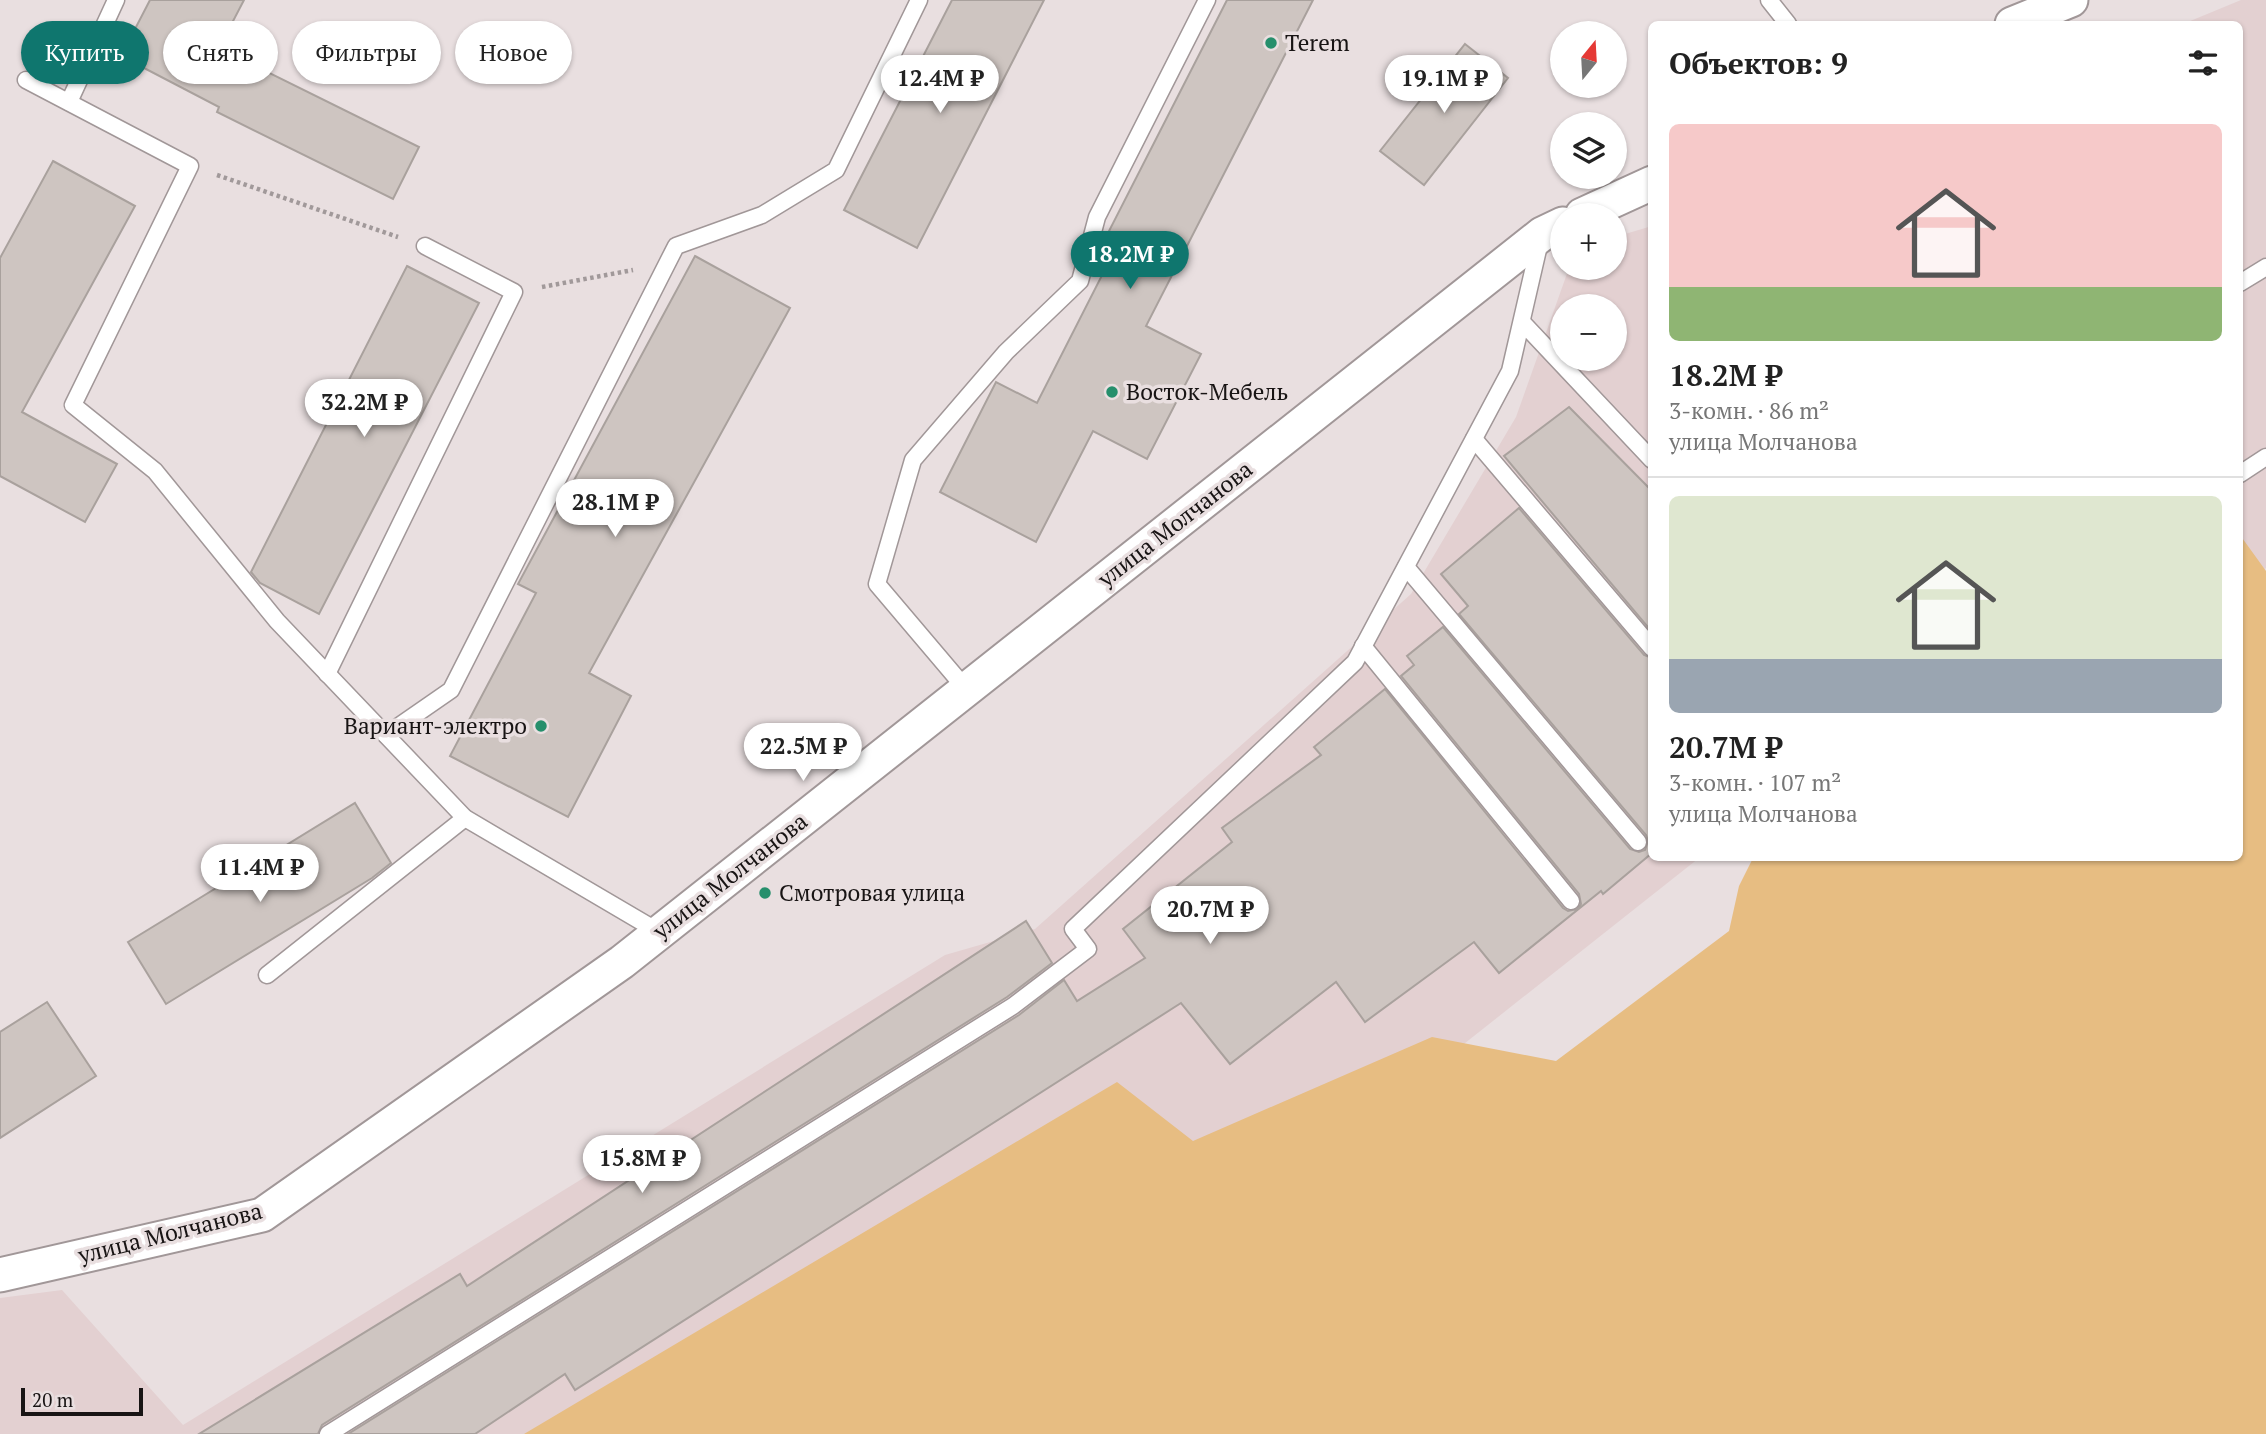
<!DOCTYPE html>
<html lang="ru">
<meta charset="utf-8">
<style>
body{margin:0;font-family:"PT Serif",serif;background:#f2f2f2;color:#222;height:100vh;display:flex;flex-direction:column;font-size:26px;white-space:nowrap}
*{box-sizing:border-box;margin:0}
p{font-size:23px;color:#767676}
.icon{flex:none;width:38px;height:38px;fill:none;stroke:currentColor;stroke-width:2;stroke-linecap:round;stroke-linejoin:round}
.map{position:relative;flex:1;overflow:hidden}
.side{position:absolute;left:1648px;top:21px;width:595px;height:840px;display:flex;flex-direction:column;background:#fff;border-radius:10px;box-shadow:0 2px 5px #0004}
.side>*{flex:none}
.top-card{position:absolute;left:21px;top:21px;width:665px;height:63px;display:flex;gap:14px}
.needle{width:46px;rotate:18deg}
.buttons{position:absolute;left:1550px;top:21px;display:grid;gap:14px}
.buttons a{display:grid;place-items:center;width:77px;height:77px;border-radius:50%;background:#fff;box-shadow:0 2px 5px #0004;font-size:35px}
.scale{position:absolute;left:21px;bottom:18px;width:122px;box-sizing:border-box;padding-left:7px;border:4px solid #181414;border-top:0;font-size:19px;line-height:24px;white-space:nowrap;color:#181414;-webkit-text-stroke:5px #e9dfe0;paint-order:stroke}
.price{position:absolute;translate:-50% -60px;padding:0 16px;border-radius:24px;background:#fff;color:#222;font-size:23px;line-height:46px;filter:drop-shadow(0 2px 4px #0008)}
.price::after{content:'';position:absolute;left:50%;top:42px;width:21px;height:16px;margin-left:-10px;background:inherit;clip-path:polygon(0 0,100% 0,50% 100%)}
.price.on{background:#0f766e;color:#fff}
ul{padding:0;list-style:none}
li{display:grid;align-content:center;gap:14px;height:371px;padding:0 21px}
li+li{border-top:2px solid #e0e0e0}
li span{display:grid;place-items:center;height:217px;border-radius:10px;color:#555}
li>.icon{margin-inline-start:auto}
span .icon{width:126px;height:126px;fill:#fffc;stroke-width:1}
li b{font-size:30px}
h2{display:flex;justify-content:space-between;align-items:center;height:84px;padding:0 21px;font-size:30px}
.chip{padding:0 24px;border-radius:32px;background:#fff;box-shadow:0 2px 5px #0004;font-size:24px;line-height:63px}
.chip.on{background:#0f766e;color:#fff}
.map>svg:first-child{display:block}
</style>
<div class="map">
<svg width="2266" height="1434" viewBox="0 0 2266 1434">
<rect width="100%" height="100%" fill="#e9dfe0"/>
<!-- built -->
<g fill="#e3d0d1" fill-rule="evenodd">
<path d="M2241,0H2266V568L2240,583V24H2183Z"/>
<path d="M1652,226V858H1699L1364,1123L770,1434H0V1298L62,1290L183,1425L945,955L1035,929L1411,594L1516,417L1569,268H1615V237ZM1563,306H1615V359H1563Z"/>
</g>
<!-- green -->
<path fill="#e7bd82" d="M2240,535L2266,571V1434H524L1117,1082L1193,1141L1432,1037L1556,1061L1729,931L1739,886L1753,858H2240Z"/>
<!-- building -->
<g fill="#cec5c1" stroke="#a9a19d" stroke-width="2">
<path d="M150,0H244L219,48L419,147L393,199L217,112L219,107L121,56Z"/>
<path d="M952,0H1044L917,248L844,210Z"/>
<path d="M1227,0H1313L1146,326L1201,354L1147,459L1093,431L1036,542L940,492L996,382L1037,403L1121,238L1109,231Z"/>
<path d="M1465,44L1508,78L1424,185L1380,151Z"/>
<path d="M53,161L135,206L22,412L117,464L85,522L0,476V258Z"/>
<path d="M695,256L790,308L589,673L631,696L568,817L450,756L536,593L518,584Z"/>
<path d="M407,266L479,303L319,614L260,583L251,572Z"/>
<path d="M1569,407L1652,491V632L1504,456Z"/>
<path d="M1519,508L1644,655L1652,658V853L1603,894L1601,891L1499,973L1474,942L1365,1022L1336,982L1230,1064L1181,1003L575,1390L565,1374L475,1434H348L1019,1015L1064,980L1077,1001L1145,958L1123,929L1232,842L1222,828L1321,755L1314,747L1385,689L1563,908L1568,911L1577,909L1581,904L1579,894L1401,676L1414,665L1407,656L1443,627L1630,849L1639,852L1645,850L1648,841L1646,835L1459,614L1468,606L1441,574Z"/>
<path d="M355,803L391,863L372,878L166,1004L128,942Z"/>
<path d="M1026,921L1052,963L1007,997L322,1425L318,1434H199L460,1274L467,1286Z"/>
<path d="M47,1002L96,1076L0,1138V1032Z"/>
</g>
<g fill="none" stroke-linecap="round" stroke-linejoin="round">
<!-- service casing -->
<g stroke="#a19798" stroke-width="19">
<g id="service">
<path d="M1769,0L1788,24"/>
<path d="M26,80L190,166L73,405L155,471L277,621L465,818L659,932"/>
<path d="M69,102L116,0"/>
<path d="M2240,283L2266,267"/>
<path d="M1522,322L1652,460"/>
<path d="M1474,439L1652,648"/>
<path d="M2240,474L2266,457"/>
<path d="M1406,567L1638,842"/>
<path d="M1363,646L1571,901"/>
<path d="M327,674L514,292L425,246"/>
<path d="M966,689L877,584L913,460L1006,352L1080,281L1097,217L1207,0"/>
<path d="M386,735L451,690L676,246L762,215L836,170L919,0"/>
<path d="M267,975L465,818"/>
<path d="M328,1434L1013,1006L1088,949L1073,929L1355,662L1510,371L1540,241"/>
</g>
</g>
<!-- minor casing -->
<g stroke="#a19798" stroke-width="37">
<g id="minor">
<path d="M2012,24L2071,0"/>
<path d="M1582,215L1652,183"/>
<path d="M0,1275L262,1215L622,962L1542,234L1563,224"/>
</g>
</g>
<!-- path -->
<g stroke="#a1999a" stroke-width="4.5" stroke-dasharray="3.5 3.5" stroke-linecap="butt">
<path d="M217,175L398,237"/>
<path d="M542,287L633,270"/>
</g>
<!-- service -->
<use href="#service" stroke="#fff" stroke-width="16"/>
<!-- minor -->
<use href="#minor" stroke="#fff" stroke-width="33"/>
</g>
<!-- markers -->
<g fill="#268f6c" stroke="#e9dfe0" stroke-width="2.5">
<circle cx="1271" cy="43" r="7"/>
<circle cx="1112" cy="392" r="7"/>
<circle cx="541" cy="726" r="7"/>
<circle cx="765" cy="893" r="7"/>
</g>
<g text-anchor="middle" stroke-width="7" stroke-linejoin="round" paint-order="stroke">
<!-- poi labels -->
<g font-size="23" fill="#181414" stroke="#e9dfe0" text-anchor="start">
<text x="1285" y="51">Terem</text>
<text x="1126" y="400">Восток-Мебель</text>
<text x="527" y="734" text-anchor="end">Вариант-электро</text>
<text x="779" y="901">Смотровая улица</text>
</g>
<!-- street labels -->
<g font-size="23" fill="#181414" stroke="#e9dfe0">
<text transform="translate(1175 524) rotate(-38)" y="8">улица Молчанова</text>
<text transform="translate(730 876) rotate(-38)" y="8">улица Молчанова</text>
<text transform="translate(170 1233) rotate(-14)" y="8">улица Молчанова</text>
</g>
</g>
</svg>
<div class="buttons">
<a><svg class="needle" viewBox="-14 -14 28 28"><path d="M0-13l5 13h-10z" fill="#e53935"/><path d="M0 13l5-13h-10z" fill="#767676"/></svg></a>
<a><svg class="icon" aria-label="layers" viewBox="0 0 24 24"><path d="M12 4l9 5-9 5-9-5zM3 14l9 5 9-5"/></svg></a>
<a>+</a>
<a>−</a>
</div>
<div class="scale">20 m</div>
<b class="price" style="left:940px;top:115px">12.4M ₽</b>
<b class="price" style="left:1444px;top:115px">19.1M ₽</b>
<b class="price on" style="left:1130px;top:291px">18.2M ₽</b>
<b class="price" style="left:364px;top:439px">32.2M ₽</b>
<b class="price" style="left:615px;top:539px">28.1M ₽</b>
<b class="price" style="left:803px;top:783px">22.5M ₽</b>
<b class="price" style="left:260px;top:904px">11.4M ₽</b>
<b class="price" style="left:1210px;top:946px">20.7M ₽</b>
<b class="price" style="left:642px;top:1195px">15.8M ₽</b>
<div class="top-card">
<a class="chip on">Купить</a>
<a class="chip">Снять</a>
<a class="chip">Фильтры</a>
<a class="chip">Новое</a>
</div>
<section class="side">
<h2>Объектов: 9<svg class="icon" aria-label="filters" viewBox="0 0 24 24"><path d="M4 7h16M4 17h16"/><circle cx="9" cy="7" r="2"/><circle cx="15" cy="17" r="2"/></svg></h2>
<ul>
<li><span style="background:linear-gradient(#f6c9c9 75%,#8fb573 0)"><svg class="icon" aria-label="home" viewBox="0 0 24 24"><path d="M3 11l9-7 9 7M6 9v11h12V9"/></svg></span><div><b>18.2M ₽</b><p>3-комн. · 86 m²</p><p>улица Молчанова</p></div></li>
<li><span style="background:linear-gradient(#dfe7d0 75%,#9aa5b1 0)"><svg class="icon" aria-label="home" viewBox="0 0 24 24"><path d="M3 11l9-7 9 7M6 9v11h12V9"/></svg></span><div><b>20.7M ₽</b><p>3-комн. · 107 m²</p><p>улица Молчанова</p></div></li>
</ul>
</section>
</div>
